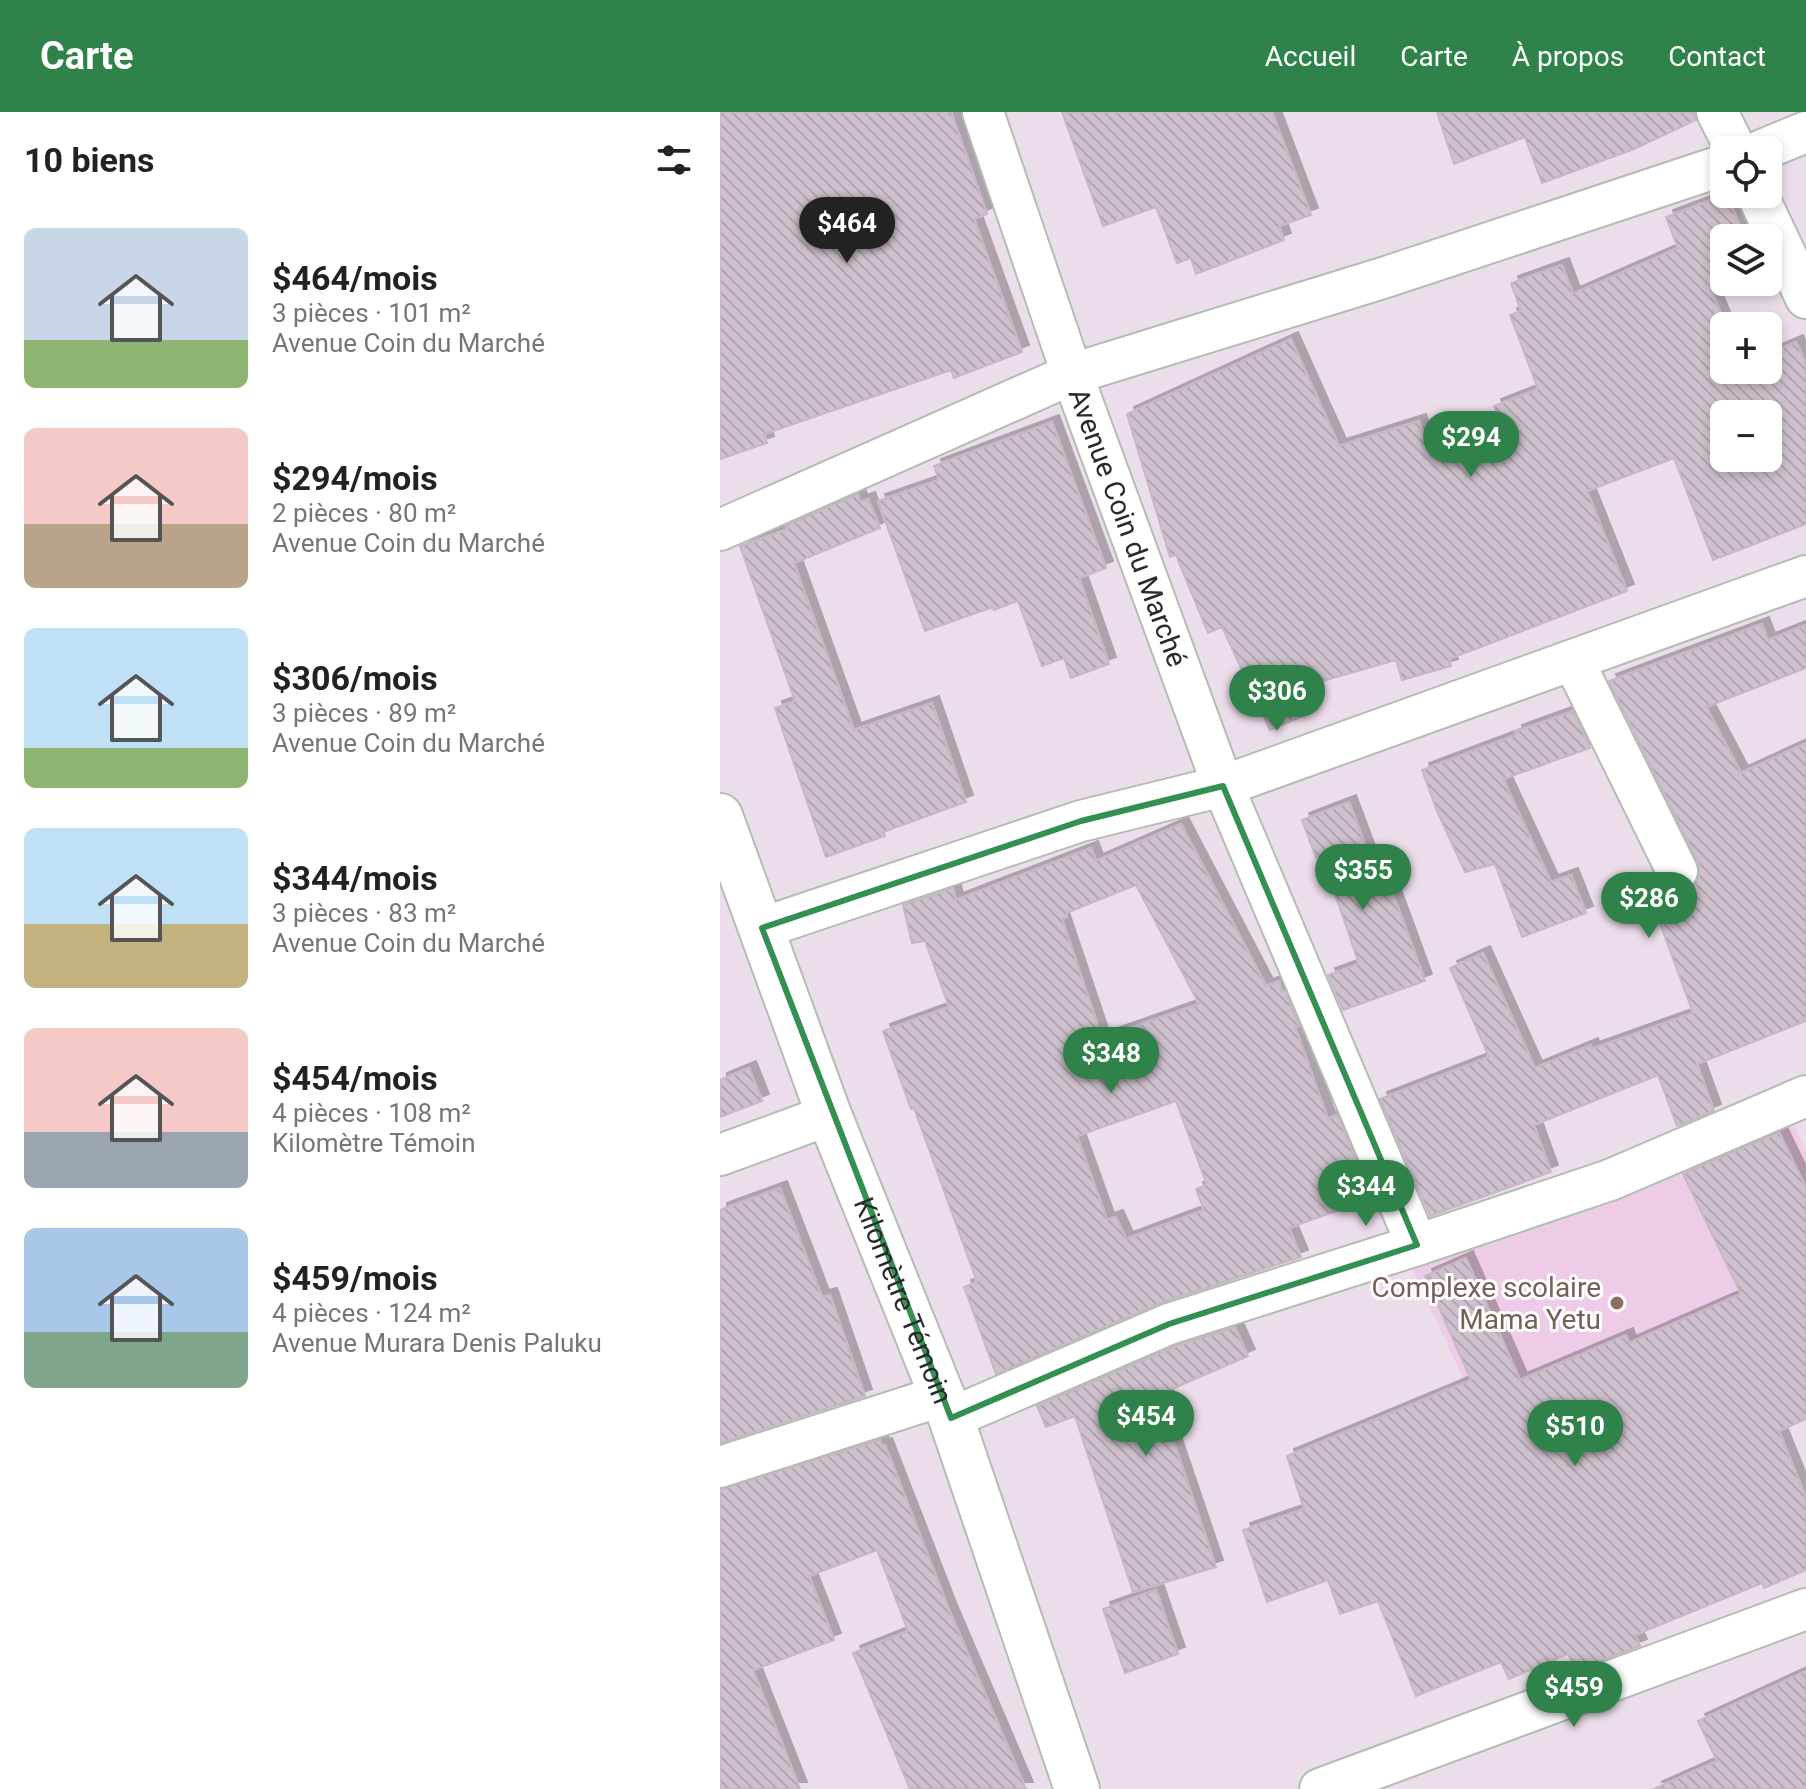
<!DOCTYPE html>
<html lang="fr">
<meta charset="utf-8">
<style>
body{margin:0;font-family:Roboto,sans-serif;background:#f2f2f2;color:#222;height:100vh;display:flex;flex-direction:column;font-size:30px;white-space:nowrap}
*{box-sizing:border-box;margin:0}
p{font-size:26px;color:#767676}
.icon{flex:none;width:44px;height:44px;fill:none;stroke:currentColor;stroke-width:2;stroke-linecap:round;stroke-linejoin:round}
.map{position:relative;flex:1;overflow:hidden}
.drawer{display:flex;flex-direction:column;background:#fff;width:720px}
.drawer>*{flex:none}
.buttons{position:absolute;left:990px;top:24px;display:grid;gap:16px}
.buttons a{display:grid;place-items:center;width:72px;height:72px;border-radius:12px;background:#fff;box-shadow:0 4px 12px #0003;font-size:40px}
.price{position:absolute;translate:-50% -68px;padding:0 18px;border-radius:28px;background:#2f824a;color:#fff;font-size:26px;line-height:52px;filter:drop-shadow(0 2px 4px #0008)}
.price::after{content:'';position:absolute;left:50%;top:48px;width:24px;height:18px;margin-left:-12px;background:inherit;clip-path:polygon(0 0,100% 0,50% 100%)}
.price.selected{background:#222;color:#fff}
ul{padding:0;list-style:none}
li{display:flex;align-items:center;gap:24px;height:200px;padding:0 24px}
li span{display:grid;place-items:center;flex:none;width:224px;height:160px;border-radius:12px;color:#555}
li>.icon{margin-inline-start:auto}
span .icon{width:96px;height:96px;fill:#fffc;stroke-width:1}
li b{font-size:34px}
h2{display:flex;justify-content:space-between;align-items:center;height:96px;padding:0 24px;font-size:34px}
header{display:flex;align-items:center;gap:48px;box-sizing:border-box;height:112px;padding:0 40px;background:#2f824a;color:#fff}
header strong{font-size:38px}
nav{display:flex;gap:44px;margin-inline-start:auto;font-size:28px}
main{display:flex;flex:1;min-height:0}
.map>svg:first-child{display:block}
</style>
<header>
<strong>Carte</strong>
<nav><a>Accueil</a><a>Carte</a><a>À propos</a><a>Contact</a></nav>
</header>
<main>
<section class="drawer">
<h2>10 biens<svg class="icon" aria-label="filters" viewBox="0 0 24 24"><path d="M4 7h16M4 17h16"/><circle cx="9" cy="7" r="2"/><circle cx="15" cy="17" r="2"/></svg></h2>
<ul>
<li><span style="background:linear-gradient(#c9d6e8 70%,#8fb573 0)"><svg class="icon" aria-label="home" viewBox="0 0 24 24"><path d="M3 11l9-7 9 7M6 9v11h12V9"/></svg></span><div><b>$464/mois</b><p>3 pièces · 101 m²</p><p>Avenue Coin du Marché</p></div></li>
<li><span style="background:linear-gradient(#f6c9c9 60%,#b9a48a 0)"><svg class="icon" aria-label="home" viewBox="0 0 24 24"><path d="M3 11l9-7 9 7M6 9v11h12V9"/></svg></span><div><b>$294/mois</b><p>2 pièces · 80 m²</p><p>Avenue Coin du Marché</p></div></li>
<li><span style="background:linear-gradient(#bfe0f5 75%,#8fb573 0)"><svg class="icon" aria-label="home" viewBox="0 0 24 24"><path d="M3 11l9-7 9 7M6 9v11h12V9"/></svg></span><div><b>$306/mois</b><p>3 pièces · 89 m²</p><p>Avenue Coin du Marché</p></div></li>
<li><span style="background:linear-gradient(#bfe0f5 60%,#c2b280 0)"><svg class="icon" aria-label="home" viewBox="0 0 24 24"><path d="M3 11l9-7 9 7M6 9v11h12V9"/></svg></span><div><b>$344/mois</b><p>3 pièces · 83 m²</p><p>Avenue Coin du Marché</p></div></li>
<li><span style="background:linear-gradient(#f6c9c9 65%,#9aa5b1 0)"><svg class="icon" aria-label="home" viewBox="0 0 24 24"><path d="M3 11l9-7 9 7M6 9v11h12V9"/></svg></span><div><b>$454/mois</b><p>4 pièces · 108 m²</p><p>Kilomètre Témoin</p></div></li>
<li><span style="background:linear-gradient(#a9c7e8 65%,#7fa58c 0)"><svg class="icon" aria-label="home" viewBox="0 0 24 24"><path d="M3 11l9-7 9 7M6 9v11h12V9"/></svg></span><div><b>$459/mois</b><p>4 pièces · 124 m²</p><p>Avenue Murara Denis Paluku</p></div></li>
</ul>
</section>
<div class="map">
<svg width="1086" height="1677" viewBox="0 0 1086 1677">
<defs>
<pattern id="building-back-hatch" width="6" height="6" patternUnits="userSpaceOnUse" patternTransform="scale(2)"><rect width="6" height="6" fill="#cec1cd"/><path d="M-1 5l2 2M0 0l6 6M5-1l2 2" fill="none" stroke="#b1a6b0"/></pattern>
<filter id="shadow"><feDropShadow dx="7" dy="-7" stdDeviation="0" flood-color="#0004"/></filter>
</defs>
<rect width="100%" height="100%" fill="#ecddeb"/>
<!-- education -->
<path fill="#eecce7" d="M1070,1005L1086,1040V1225L787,1362L693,1158Z"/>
<!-- building -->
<g fill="url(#building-back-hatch)" stroke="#c8b6c5" stroke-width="2" fill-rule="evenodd" filter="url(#shadow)">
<path d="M0,0H231L267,102L254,107L302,240L234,266L231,258L44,322L47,331L0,347Z"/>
<path d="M342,0H552L591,103L559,114L564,128L476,162L471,146L457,151L436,95L383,114Z"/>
<path d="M717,0H974L976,8L914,37L822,71L805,25L734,52Z"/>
<path d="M1007,82L1024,126H1004V170H1009L991,178L1006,214L1004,258H1048V242L1076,230L1086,252V412L993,448L954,346L867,379L907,479L729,547L731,554L682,568L676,548L578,576L588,602L550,618L502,515L488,521L456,443L450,445L407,302L571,227L619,334L699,309L711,347L783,319L774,294L818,277L790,203L801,199L791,171L842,153L853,182L958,136L946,105ZM1004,302H1048V346H1004Z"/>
<path d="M332,310L386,456L359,466L389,552L351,566L344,546L322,554L298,489L274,498L273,495L205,519L158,389L219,368L214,354Z"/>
<path d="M138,382L140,390L148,387L160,416L74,451L134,618L212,591L246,690L163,720L165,724L106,745L55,596L75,589L20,434L68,417L66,414Z"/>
<path d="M1042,512L1048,528L1086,513V556L986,595L1021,661L1086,631V909L977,952L994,999L957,1014L938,963L814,1013L831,1060L710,1104L660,987L769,945L730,856L763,841L815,956L871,933L872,937L973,901L927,776L939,772L945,778L955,782L968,779L976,772L980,761L978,750L889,569Z"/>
<path d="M853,599L870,636L783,667L831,770L851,763L866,801L802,825L775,752L745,760L717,699L702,658L796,623L795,620Z"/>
<path d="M629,690L652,751L661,749L705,869L623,898L608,863L639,852L602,744L596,746L582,708Z"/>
<path d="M461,712L546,874L559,869L562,880L565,879L579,914L575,915L608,1007L617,1003L652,1086L569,1116L581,1145L440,1191L276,1262L244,1175L257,1170L194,996L191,997L163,919L229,895L205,829L192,831L183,793L233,776L236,788L371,736L376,749ZM416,773L479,892L382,926L342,807L347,805L346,801ZM456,989L487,1073L476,1077L484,1098L406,1127L396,1105L387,1108L357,1024Z"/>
<path d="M29,956L42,989L0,1005V968Z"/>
<path d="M1059,1020L1086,1076V1307L1059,1319L1086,1386V1458L1044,1476L1042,1471L915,1523L920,1534L855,1558L848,1542L789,1567L781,1550L696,1584L658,1489L620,1502L608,1468L547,1490L523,1418L584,1397L567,1344L751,1268L705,1164L746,1146L800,1268L906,1223L909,1231L1021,1182L963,1062Z"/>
<path d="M60,1076L102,1185L110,1183L145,1284L0,1331V1098Z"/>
<path d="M515,1215L528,1244L445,1280L447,1286L440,1289L496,1455L413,1480L355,1304L326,1315L317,1294L457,1234Z"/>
<path d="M160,1328L162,1334L165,1333L230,1500L306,1677H190L133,1541L188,1519L157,1438L89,1464L114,1528L33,1558L80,1677H0V1377Z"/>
<path d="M436,1478L458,1542L405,1561L383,1497Z"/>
<path d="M1086,1559V1677H934L997,1649L978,1609Z"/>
</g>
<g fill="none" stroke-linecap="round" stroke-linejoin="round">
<!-- minor casing -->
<g stroke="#b0beb4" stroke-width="44">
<g id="minor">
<path id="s1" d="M263,0L352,262L503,674L697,1133"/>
<path d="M997,0L1016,38"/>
<path d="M1042,38L1086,20"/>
<path d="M1037,82L1086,186"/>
<path d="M0,418L352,262L666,165L1004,53"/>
<path d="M853,548L957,759"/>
<path d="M42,816L361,709L503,674L1086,464"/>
<path d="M0,1043L109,1003"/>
<path d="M231,1306L449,1212L697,1133L890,1068L1086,984"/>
<path d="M0,1355L221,1284"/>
<path d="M600,1677L1086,1497"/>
</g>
</g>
<!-- secondary casing -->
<g stroke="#b0beb4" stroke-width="48">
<g id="secondary">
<path id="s2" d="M0,704L109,1003L231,1306L357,1677"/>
</g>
</g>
<!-- minor -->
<use href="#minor" stroke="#fff" stroke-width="40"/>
<!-- secondary -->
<use href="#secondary" stroke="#fff" stroke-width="44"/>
</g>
<!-- marked area -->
<path fill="none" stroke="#349052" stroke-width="6" stroke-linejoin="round" d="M503,674L697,1133L449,1212L231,1306L42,816L361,709Z"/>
<!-- markers -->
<circle fill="#8d6e63" stroke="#fff" stroke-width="3" cx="897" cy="1191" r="8"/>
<g text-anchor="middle" stroke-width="6" stroke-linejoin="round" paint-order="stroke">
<!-- street labels -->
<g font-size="28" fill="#2a2a2a" stroke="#fff">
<text dy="10" stroke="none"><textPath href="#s1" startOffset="440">Avenue Coin du Marché</textPath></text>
<text dy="10" stroke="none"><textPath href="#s2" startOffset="518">Kilomètre Témoin</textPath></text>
</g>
<!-- education labels -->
<g font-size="28" fill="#785e54" stroke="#fff" text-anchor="end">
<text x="881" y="1185">Complexe scolaire<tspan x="881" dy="32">Mama Yetu</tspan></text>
</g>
</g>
</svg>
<div class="buttons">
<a><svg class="icon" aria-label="locate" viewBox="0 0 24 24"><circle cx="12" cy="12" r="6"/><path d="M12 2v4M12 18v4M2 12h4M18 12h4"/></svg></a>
<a><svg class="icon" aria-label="layers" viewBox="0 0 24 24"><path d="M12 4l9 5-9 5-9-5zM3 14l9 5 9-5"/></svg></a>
<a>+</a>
<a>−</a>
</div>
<b class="price selected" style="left:127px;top:153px">$464</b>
<b class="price" style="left:751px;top:367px">$294</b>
<b class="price" style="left:557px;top:621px">$306</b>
<b class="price" style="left:643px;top:800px">$355</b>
<b class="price" style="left:929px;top:828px">$286</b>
<b class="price" style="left:391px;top:983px">$348</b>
<b class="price" style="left:646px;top:1116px">$344</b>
<b class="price" style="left:426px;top:1346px">$454</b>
<b class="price" style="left:855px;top:1356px">$510</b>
<b class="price" style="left:854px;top:1617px">$459</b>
</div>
</main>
